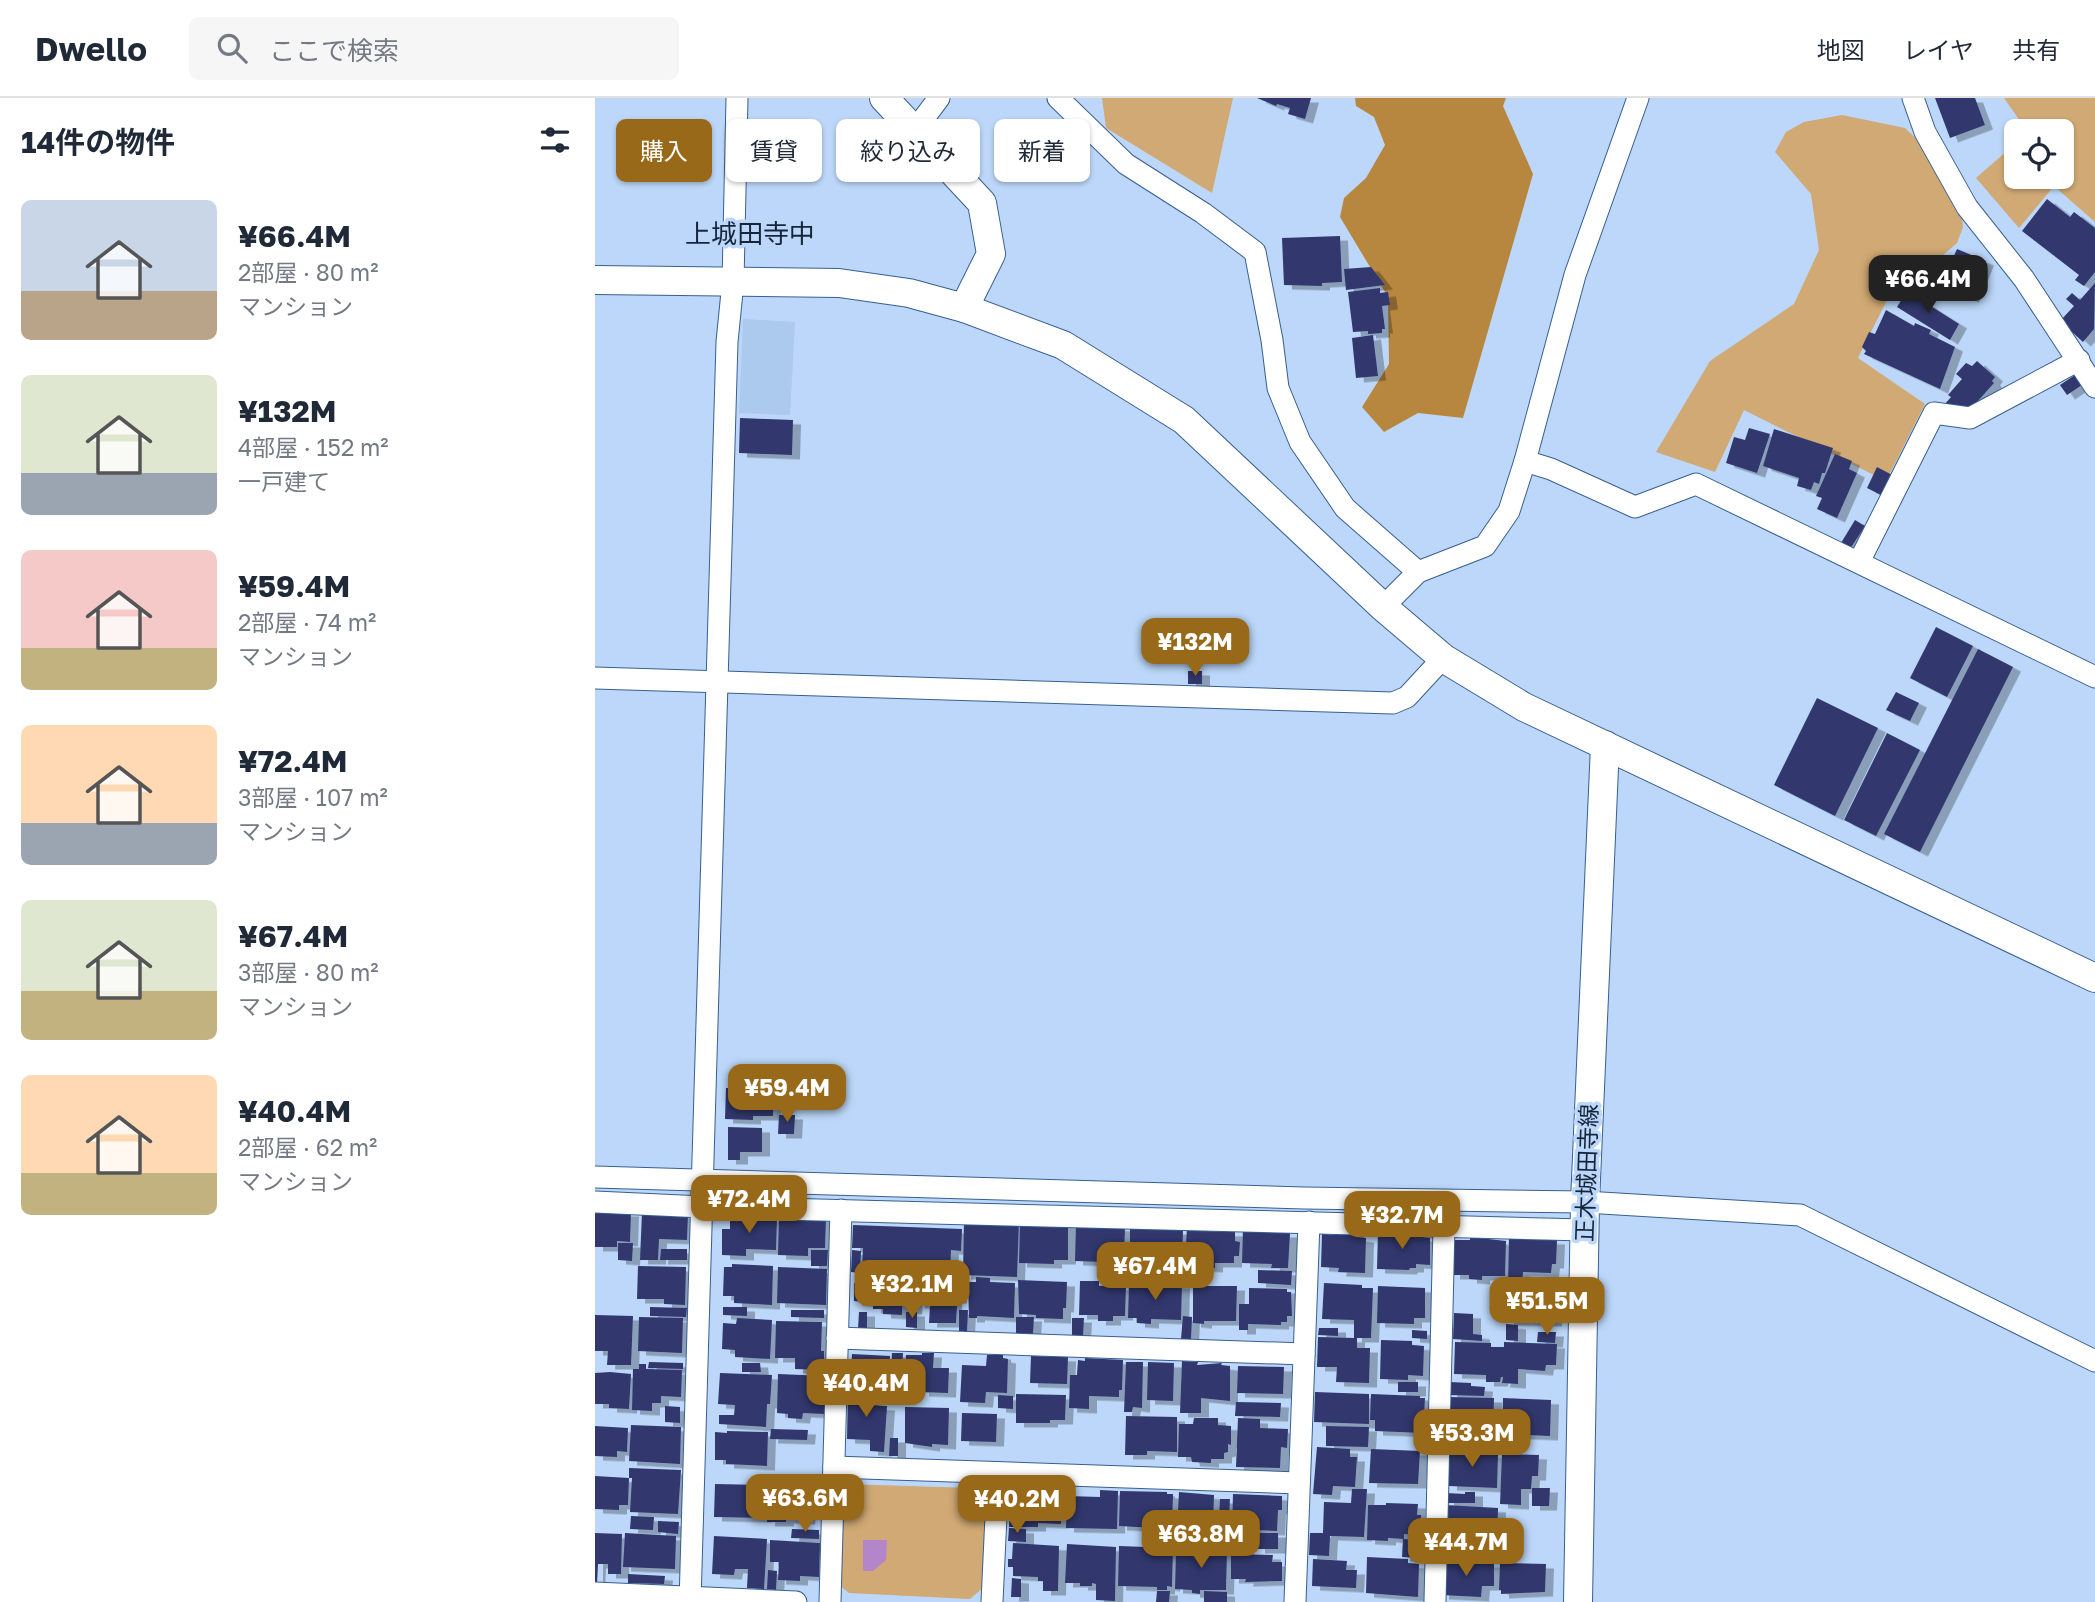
<!DOCTYPE html>
<html lang="ja">
<meta charset="utf-8">
<style>
body{margin:0;font-family:"Golos Text","Noto Sans JP",sans-serif;background:#f6f6f7;color:#1f2937;height:100vh;display:flex;flex-direction:column;font-size:26px;white-space:nowrap}
*{box-sizing:border-box;margin:0}
p{font-size:23px;color:#747a83}
.icon{flex:none;width:38px;height:38px;fill:none;stroke:currentColor;stroke-width:2;stroke-linecap:round;stroke-linejoin:round}
.map{position:relative;flex:1;overflow:hidden}
.side{display:flex;flex-direction:column;background:#fff;width:595px}
.side>*{flex:none}
.guide{position:absolute;left:21px;top:21px;width:665px;height:63px;display:flex;gap:14px}
.fabs{position:absolute;left:1409px;top:21px;display:grid;gap:14px}
.fabs a{display:grid;place-items:center;width:70px;height:70px;border-radius:10px;background:#fff;box-shadow:0 2px 5px #0004;font-size:35px}
.price{position:absolute;translate:-50% -60px;padding:0 16px;border-radius:14px;background:#99691a;color:#fff;font-size:23px;line-height:46px;filter:drop-shadow(0 2px 4px #0008)}
.price::after{content:'';position:absolute;left:50%;top:42px;width:21px;height:16px;margin-left:-10px;background:inherit;clip-path:polygon(0 0,100% 0,50% 100%)}
.price.active{background:#222;color:#fff}
ul{padding:0;list-style:none}
li{display:flex;align-items:center;gap:21px;height:175px;padding:0 21px}
li span{display:grid;place-items:center;flex:none;width:196px;height:140px;border-radius:10px;color:#555}
li>.icon{margin-inline-start:auto}
span .icon{width:84px;height:84px;fill:#fffc;stroke-width:1}
li b{font-size:30px}
h2{display:flex;justify-content:space-between;align-items:center;height:84px;padding:0 21px;font-size:30px}
.tag{padding:0 24px;border-radius:10px;background:#fff;box-shadow:0 2px 5px #0004;font-size:24px;line-height:63px}
.tag.active{background:#99691a;color:#fff}
header{display:flex;align-items:center;gap:42px;box-sizing:border-box;height:98px;padding:0 35px;background:#fff;border-bottom:2px solid #e0e1e3}
header strong{font-size:33px}
nav{display:flex;gap:38px;margin-inline-start:auto;font-size:24px}
.search{width:490px;height:63px;background:#f6f6f7;display:flex;align-items:center;gap:18px;box-sizing:border-box;padding:0 24px;border-radius:10px;color:#747a83;font-size:26px}
main{display:flex;flex:1;min-height:0}
.map>svg:first-child{display:block}
</style>
<header>
<strong>Dwello</strong>
<div class="search"><svg class="icon" aria-label="search" viewBox="0 0 24 24"><circle cx="10" cy="10" r="6"/><path d="M15 15l6 6"/></svg>ここで検索</div>
<nav><a>地図</a><a>レイヤ</a><a>共有</a></nav>
</header>
<main>
<section class="side">
<h2>14件の物件<svg class="icon" aria-label="filters" viewBox="0 0 24 24"><path d="M4 7h16M4 17h16"/><circle cx="9" cy="7" r="2"/><circle cx="15" cy="17" r="2"/></svg></h2>
<ul>
<li><span style="background:linear-gradient(#c9d6e8 65%,#b9a48a 0)"><svg class="icon" aria-label="home" viewBox="0 0 24 24"><path d="M3 11l9-7 9 7M6 9v11h12V9"/></svg></span><div><b>¥66.4M</b><p>2部屋 · 80 m²</p><p>マンション</p></div></li>
<li><span style="background:linear-gradient(#dfe7d0 70%,#9aa5b1 0)"><svg class="icon" aria-label="home" viewBox="0 0 24 24"><path d="M3 11l9-7 9 7M6 9v11h12V9"/></svg></span><div><b>¥132M</b><p>4部屋 · 152 m²</p><p>一戸建て</p></div></li>
<li><span style="background:linear-gradient(#f6c9c9 70%,#c2b280 0)"><svg class="icon" aria-label="home" viewBox="0 0 24 24"><path d="M3 11l9-7 9 7M6 9v11h12V9"/></svg></span><div><b>¥59.4M</b><p>2部屋 · 74 m²</p><p>マンション</p></div></li>
<li><span style="background:linear-gradient(#ffd9b3 70%,#9aa5b1 0)"><svg class="icon" aria-label="home" viewBox="0 0 24 24"><path d="M3 11l9-7 9 7M6 9v11h12V9"/></svg></span><div><b>¥72.4M</b><p>3部屋 · 107 m²</p><p>マンション</p></div></li>
<li><span style="background:linear-gradient(#dfe7d0 65%,#c2b280 0)"><svg class="icon" aria-label="home" viewBox="0 0 24 24"><path d="M3 11l9-7 9 7M6 9v11h12V9"/></svg></span><div><b>¥67.4M</b><p>3部屋 · 80 m²</p><p>マンション</p></div></li>
<li><span style="background:linear-gradient(#ffd9b3 70%,#c2b280 0)"><svg class="icon" aria-label="home" viewBox="0 0 24 24"><path d="M3 11l9-7 9 7M6 9v11h12V9"/></svg></span><div><b>¥40.4M</b><p>2部屋 · 62 m²</p><p>マンション</p></div></li>
</ul>
</section>
<div class="map">
<svg width="1500" height="1504" viewBox="0 0 1500 1504">
<defs>
<filter id="shadow"><feDropShadow dx="8" dy="4.5" stdDeviation="0" flood-color="#0004"/></filter>
</defs>
<rect width="100%" height="100%" fill="#bcd7f9"/>
<!-- built -->
<path fill="#acc9ee" d="M148,221L200,224L195,317L144,315Z"/>
<!-- green -->
<g fill="#d0a974">
<path d="M507,0H638L617,95L511,30Z"/>
<path d="M1409,0H1500V124L1459,88L1424,130L1381,80L1421,45V79H1466V33H1432Z"/>
<path d="M1247,17L1310,30L1331,50L1366,111L1368,129L1362,145L1347,158L1320,167L1304,178L1263,260L1330,306L1291,383L1149,312L1120,374L1061,354L1115,263L1199,206L1224,152L1216,96L1180,54L1191,34L1209,24Z"/>
<path d="M248,1386L379,1390L392,1406L389,1489L375,1501L254,1495L244,1487Z"/>
</g>
<!-- forest -->
<path fill="#b8873f" d="M760,0H911L908,8L938,76L868,320L823,315L789,334L767,309L794,266L793,199L745,119L749,100L771,80L790,47L779,19L761,8Z"/>
<!-- water -->
<path fill="#b386c9" d="M268,1442H292L291,1462L278,1473H268Z"/>
<!-- building -->
<g fill="#30386e" filter="url(#shadow)">
<path d="M662,0H716L710,21L693,16L695,10L682,6L681,8Z"/>
<path d="M1340,0H1380L1390,27L1355,40Z"/>
<path d="M1452,101L1475,119L1479,114L1500,130V174L1489,188L1480,182L1484,177L1427,133Z"/>
<path d="M745,138L747,184L727,185V188L689,187L687,140Z"/>
<path d="M1362,151L1391,163L1376,200L1346,188Z"/>
<path d="M776,169L790,187L751,192L749,171Z"/>
<path d="M1500,185L1499,231L1488,244L1465,223L1479,208L1471,201L1477,195L1485,202Z"/>
<path d="M785,190V195L793,194L795,207L787,208L790,231H787V235L773,236V233L758,234L753,194Z"/>
<path d="M1312,193L1364,226L1355,242L1302,209Z"/>
<path d="M1291,212L1319,228L1320,225L1336,232L1334,236L1360,249L1345,291L1269,256L1271,253L1267,249L1274,234L1280,236Z"/>
<path d="M778,237L783,278L761,280L757,240Z"/>
<path d="M1382,263L1400,279L1397,283L1399,285L1373,314L1365,319L1350,306L1356,299L1353,297L1367,281L1361,276L1371,265L1377,268Z"/>
<path d="M1480,277L1487,287L1472,297L1465,287Z"/>
<path d="M145,320L198,322L197,357L144,355Z"/>
<path d="M1154,330L1175,336L1162,375L1131,365L1139,339L1150,342Z"/>
<path d="M1179,331L1238,350L1230,375H1227L1224,386L1219,384L1216,392L1202,388L1204,380L1168,368Z"/>
<path d="M1240,356L1257,363L1254,371L1262,375L1242,420L1222,411L1227,400L1221,398Z"/>
<path d="M1282,369L1297,377L1286,397L1272,390Z"/>
<path d="M1260,422L1270,428L1255,451L1246,445Z"/>
<path d="M1341,529L1378,548L1352,599L1315,580Z"/>
<path d="M1383,551L1418,569L1325,754L1289,736Z"/>
<rect x="593" y="573" width="14" height="13"/>
<path d="M1301,594L1324,605L1315,623L1291,612Z"/>
<path d="M1222,600L1283,630L1240,718L1179,687Z"/>
<path d="M1292,635L1325,652L1281,738L1249,722Z"/>
<path d="M131,990L179,991L178,1018H158V1022L130,1021Z"/>
<rect x="185" y="991" width="16" height="8"/>
<path d="M184,1017H200L199,1036H183Z"/>
<path d="M133,1029L167,1030V1054H145V1062H133Z"/>
<path d="M0,1113L36,1114L35,1144L22,1143V1149H0Z"/>
<path d="M47,1114L93,1116L92,1142L64,1141L63,1162H45Z"/>
<path d="M135,1118L182,1120L181,1152L151,1151V1158L127,1157V1131H135Z"/>
<path d="M184,1118L231,1119L230,1150H213V1158L183,1157Z"/>
<path d="M369,1122L424,1123L422,1179L368,1177Z"/>
<path d="M425,1124L473,1125V1162H459V1166L424,1165Z"/>
<path d="M481,1125L530,1129L529,1158L509,1157L508,1164L480,1163Z"/>
<path d="M535,1126L578,1128V1132H588L587,1166L555,1165V1151H548V1147L535,1146Z"/>
<path d="M258,1127L367,1131L366,1153L356,1152L355,1175L267,1172L268,1150H257Z"/>
<path d="M592,1128L607,1129V1133L640,1134V1143L645,1144L644,1158H639V1165H620V1170L590,1168Z"/>
<path d="M648,1130L687,1131V1135H695L693,1170H676L677,1166L647,1165Z"/>
<path d="M739,1133H761V1139L771,1140L770,1175L743,1174L744,1170L726,1169L727,1136L739,1137Z"/>
<path d="M783,1133L835,1140V1167L821,1166V1170H815L814,1172L782,1171Z"/>
<path d="M875,1139L911,1143L910,1178H887V1182L874,1181V1177H857L859,1142H875Z"/>
<path d="M914,1140L962,1142L961,1166H957L956,1175L928,1174L927,1187H913Z"/>
<path d="M23,1145H38L37,1163L23,1162Z"/>
<path d="M66,1151H92V1162H65Z"/>
<path d="M216,1152H233L232,1168H216Z"/>
<path d="M257,1152L266,1153L265,1175L256,1174Z"/>
<path d="M535,1152H553L552,1181L534,1180Z"/>
<path d="M137,1166L178,1168L177,1207L139,1205V1198H128L129,1169H137Z"/>
<path d="M43,1168L91,1169L90,1207L69,1206V1201H42Z"/>
<path d="M183,1169L232,1171L231,1207L182,1205Z"/>
<path d="M663,1172L697,1173L696,1187L663,1185Z"/>
<path d="M272,1176L304,1177V1180H308L307,1217L288,1216V1211H278V1205L259,1203V1185L269,1186Z"/>
<path d="M381,1179L395,1180V1184L420,1185L419,1220L382,1218V1220H374L373,1184H381Z"/>
<path d="M319,1181L358,1182V1186H364V1201H359V1208H362L361,1225H334L335,1207L322,1206Z"/>
<path d="M423,1182L472,1184L471,1210H468V1221L441,1220V1217L424,1216Z"/>
<path d="M485,1183H504V1188H531L530,1218H518V1223H503V1217H484Z"/>
<path d="M534,1184L587,1186L586,1222L556,1221V1226L542,1225V1220H533Z"/>
<path d="M729,1185L767,1187V1190H778L776,1240H762V1250H775L774,1285L741,1284L742,1269H722L723,1239L759,1240V1222L727,1221Z"/>
<path d="M598,1188H642L641,1223H609V1226L598,1225Z"/>
<path d="M783,1188L830,1190V1220H819V1226L782,1225Z"/>
<path d="M654,1190L692,1191V1194H696L697,1218H692V1224H686V1227L653,1226V1232H644V1206H654Z"/>
<path d="M912,1191L942,1192V1197L964,1198L963,1219H959V1224L911,1223Z"/>
<path d="M311,1196H320L319,1212L311,1211Z"/>
<path d="M55,1209L92,1210L91,1219L55,1218Z"/>
<path d="M128,1209H152V1218L128,1217Z"/>
<path d="M196,1212H229V1220L196,1219Z"/>
<path d="M364,1212H373L372,1233H364Z"/>
<path d="M264,1214H272V1231H263Z"/>
<path d="M311,1214H322V1230L311,1229Z"/>
<path d="M859,1215L878,1216V1236L887,1237V1243L858,1241Z"/>
<path d="M0,1217L38,1218L36,1267H12L13,1253H0Z"/>
<path d="M588,1218L597,1219L596,1241H586Z"/>
<path d="M44,1219L88,1220L87,1255L43,1253Z"/>
<path d="M421,1219H439L438,1236L421,1235Z"/>
<path d="M142,1220L177,1222L175,1261L140,1259V1252L127,1251L128,1225L141,1226Z"/>
<path d="M477,1220H489L488,1238L477,1237Z"/>
<path d="M181,1223L227,1224L226,1253H229V1272L200,1271V1260H180Z"/>
<path d="M911,1226L923,1227V1243L911,1242Z"/>
<path d="M724,1230H743V1238L723,1237Z"/>
<path d="M817,1232L832,1233V1241L817,1240Z"/>
<path d="M943,1234H961L960,1245L942,1244Z"/>
<path d="M786,1242L817,1243V1247L829,1248L828,1278L813,1277V1282L785,1281Z"/>
<path d="M860,1244L896,1245V1249H909V1244L962,1246L961,1267H951L950,1273L923,1271V1286L907,1285L908,1279H906L905,1284H891V1277L859,1276Z"/>
<path d="M297,1255H308L307,1276L296,1275Z"/>
<path d="M327,1255H339L338,1270H354L353,1295L326,1294V1290L310,1289L311,1257H327Z"/>
<path d="M257,1256L295,1258L294,1290L255,1288Z"/>
<path d="M392,1257H408V1260L413,1261L412,1295L391,1294L390,1305L365,1304L367,1267L391,1268Z"/>
<path d="M436,1258L473,1259L472,1286L435,1285Z"/>
<path d="M490,1260L528,1262L527,1292H524V1299L494,1298V1311L474,1310L475,1277H482L483,1262L490,1263Z"/>
<path d="M587,1263L603,1264L602,1267L627,1265L626,1267L635,1268V1303L606,1300V1315H585Z"/>
<path d="M54,1264L88,1265V1271L53,1270Z"/>
<path d="M531,1264H548L547,1310L538,1309L537,1314H529Z"/>
<path d="M553,1264L579,1265L578,1303L552,1302Z"/>
<path d="M147,1265H165L166,1274H147Z"/>
<path d="M44,1266H51V1271L87,1272L86,1299L66,1298V1305H57V1313L37,1312L38,1271H44Z"/>
<path d="M643,1268L689,1269L688,1296L642,1295Z"/>
<path d="M15,1274L36,1276L34,1311L14,1310V1306H0V1275Z"/>
<path d="M125,1275L177,1277L175,1306H172L171,1329L124,1326V1317H139L140,1307L123,1306Z"/>
<path d="M183,1276L230,1278L229,1316L208,1315L207,1321L193,1320V1316L182,1315Z"/>
<rect x="803" y="1284" width="20" height="10"/>
<path d="M855,1284L876,1285V1288L890,1289L889,1298L854,1297Z"/>
<path d="M253,1289L276,1290L275,1307L292,1308L289,1354L275,1353V1342L252,1341Z"/>
<path d="M720,1294L774,1296V1326L719,1324Z"/>
<path d="M421,1296L471,1297L470,1322H455V1325H421Z"/>
<path d="M776,1296L825,1298V1300H830L828,1335L780,1333V1322H775Z"/>
<path d="M403,1297L418,1298V1311L403,1310Z"/>
<path d="M852,1299L899,1300L898,1335L855,1334V1317H852Z"/>
<path d="M908,1300L956,1302L955,1338L907,1336Z"/>
<path d="M641,1304L686,1305L685,1319L640,1318Z"/>
<path d="M70,1308L85,1309V1325L70,1324Z"/>
<path d="M310,1309L354,1310L353,1347L337,1346V1349L310,1345Z"/>
<path d="M367,1315L402,1316L401,1344L366,1343Z"/>
<path d="M531,1318L582,1319V1354L552,1353V1357H530Z"/>
<path d="M599,1320H623V1327L636,1328V1347L633,1346V1354L629,1355V1361H616V1365L597,1364L596,1359H583L584,1326H598Z"/>
<path d="M643,1320L665,1321V1330L693,1331L692,1350L686,1349L685,1370L641,1369Z"/>
<path d="M36,1327L86,1329L85,1366L34,1363Z"/>
<path d="M0,1328L33,1330L32,1354L22,1353V1359L0,1358Z"/>
<path d="M731,1328L774,1329L773,1349L731,1348Z"/>
<path d="M176,1331L213,1332L212,1342L175,1341Z"/>
<path d="M132,1333L173,1334L172,1368L131,1366V1362H120V1334L132,1335Z"/>
<path d="M295,1340H303V1358H294Z"/>
<path d="M853,1343H872V1351H852Z"/>
<path d="M722,1349L755,1351V1359H762L760,1389L738,1388L737,1397L718,1396Z"/>
<path d="M776,1351L825,1353L823,1386L774,1385Z"/>
<path d="M851,1352L903,1356L902,1390L854,1388V1377H850Z"/>
<path d="M907,1356L944,1357L943,1378H937L936,1391H926V1407L905,1406Z"/>
<path d="M34,1370L86,1372L83,1416L35,1414L37,1380H34Z"/>
<path d="M0,1378L34,1380L33,1407H24V1412L0,1411Z"/>
<path d="M174,1385L226,1387L225,1415L213,1414L212,1422L191,1421V1424H172Z"/>
<path d="M120,1386L170,1387L169,1420L119,1419Z"/>
<path d="M416,1388L463,1390L462,1417L466,1418V1426L443,1425V1429H414Z"/>
<path d="M937,1390H955L954,1408H937Z"/>
<path d="M757,1391H772L769,1439L735,1438L734,1458L714,1457L715,1435H728L729,1404L756,1405Z"/>
<path d="M505,1392L523,1393L522,1431L471,1430L472,1398L505,1399Z"/>
<path d="M525,1393L572,1394V1396H578L577,1431L524,1428Z"/>
<path d="M584,1394L619,1397L618,1429H612V1433L582,1432Z"/>
<path d="M870,1394H880V1405H851V1395L870,1396Z"/>
<path d="M638,1396L687,1398V1412H683L682,1433L637,1431Z"/>
<path d="M625,1401H635L634,1420L624,1419Z"/>
<path d="M791,1405L823,1406L822,1417H826V1428L822,1427V1437L809,1436V1441L793,1440V1443L772,1442L773,1407H791Z"/>
<path d="M850,1407L903,1410L902,1445L857,1443V1436H848Z"/>
<path d="M36,1418L59,1419L58,1432L35,1431Z"/>
<path d="M63,1423L84,1424L83,1436L63,1434Z"/>
<path d="M414,1430L431,1431V1444L413,1443Z"/>
<path d="M197,1431L224,1432V1441L196,1440Z"/>
<path d="M0,1435L27,1436L26,1476H13V1466H3L2,1486H0Z"/>
<path d="M30,1435L81,1438L80,1471L28,1469Z"/>
<rect x="662" y="1435" width="21" height="16"/>
<path d="M119,1438L172,1441L169,1491L152,1490L153,1471H140L139,1477L117,1476Z"/>
<rect x="637" y="1438" width="17" height="11"/>
<path d="M808,1441L826,1442L825,1460L807,1459Z"/>
<path d="M175,1442L225,1445L224,1479L205,1478V1483L183,1482L184,1464H175Z"/>
<path d="M418,1445L464,1448L463,1493H448V1483H443V1479L418,1478V1469H413V1461H417Z"/>
<path d="M472,1446L521,1449L520,1503L501,1502V1486L497,1485V1488H485V1485H470Z"/>
<path d="M524,1448L578,1450L577,1489L572,1488V1492H562V1489L523,1488Z"/>
<path d="M848,1449L887,1451V1462L848,1461Z"/>
<path d="M581,1452H632L631,1492H605V1496L597,1495V1492L580,1491Z"/>
<path d="M636,1456L678,1457L677,1464H687V1483L650,1484L651,1481H636Z"/>
<path d="M772,1459L813,1461V1465L824,1466L823,1499L771,1495Z"/>
<path d="M718,1461L752,1463L751,1472H762L761,1490L717,1488Z"/>
<path d="M847,1463L899,1465V1488H887L886,1499L846,1497Z"/>
<path d="M905,1465L951,1466L950,1494L906,1496V1492H904Z"/>
<path d="M173,1472L182,1473L181,1492L172,1491Z"/>
<path d="M33,1476L70,1478L69,1486L33,1485Z"/>
<path d="M417,1480L426,1481V1499H416Z"/>
<path d="M562,1493H575L574,1504H561Z"/>
<path d="M609,1493L632,1494V1504H609Z"/>
</g>
<g fill="none" stroke-linecap="round" stroke-linejoin="round">
<!-- minor casing -->
<g stroke="#375f90" stroke-width="23">
<g id="minor">
<path d="M463,0L531,66L608,115L660,154L677,242L683,290L705,344L750,410L823,474"/>
<path d="M1318,0L1330,34L1372,109L1429,181L1500,289"/>
<path d="M320,32L344,0"/>
<path d="M930,363L956,371L1040,409L1101,386L1500,579"/>
<path d="M1264,464L1339,315L1375,320L1484,262"/>
<path d="M788,509L823,474L890,448L914,413L930,363L980,177L1043,0"/>
<path d="M0,580L798,605L812,599L848,560"/>
<path d="M0,1079L709,1100L990,1104L1205,1117L1500,1263"/>
<path d="M0,1104L108,1109L990,1132"/>
<path d="M242,1240L709,1256"/>
<path d="M239,1369L704,1385"/>
<path d="M0,1495L201,1504"/>
<path d="M95,1504L132,244L138,184L142,0"/>
<path d="M235,1504L246,1112"/>
<path d="M397,1504L403,1375"/>
<path d="M700,1504L714,1124"/>
<path d="M840,1504L849,1128"/>
</g>
</g>
<!-- tertiary casing -->
<g stroke="#375f90" stroke-width="30">
<g id="tertiary">
<path d="M289,0L387,105L396,156L369,210"/>
<path d="M0,182L244,185L314,195L369,210L468,247L589,322L788,509L848,560L929,609L1500,880"/>
<path d="M983,1504L990,1104L1010,647"/>
</g>
</g>
<!-- minor -->
<use href="#minor" stroke="#fff" stroke-width="21"/>
<!-- tertiary -->
<use href="#tertiary" stroke="#fff" stroke-width="28"/>
</g>
<g text-anchor="middle" stroke-width="7" stroke-linejoin="round" paint-order="stroke">
<!-- street labels -->
<g font-size="23" fill="#15263b" stroke="#bcd7f9">
<text transform="translate(992 1075) rotate(-88)" y="8">正木城田寺線</text>
</g>
<!-- quarter labels -->
<g font-size="26" fill="#15263b" stroke="#bcd7f9">
<text x="155" y="145">上城田寺中</text>
</g>
</g>
</svg>
<div class="fabs">
<a><svg class="icon" aria-label="locate" viewBox="0 0 24 24"><circle cx="12" cy="12" r="6"/><path d="M12 2v4M12 18v4M2 12h4M18 12h4"/></svg></a>
</div>
<b class="price active" style="left:1333px;top:217px">¥66.4M</b>
<b class="price" style="left:600px;top:580px">¥132M</b>
<b class="price" style="left:192px;top:1026px">¥59.4M</b>
<b class="price" style="left:154px;top:1137px">¥72.4M</b>
<b class="price" style="left:807px;top:1153px">¥32.7M</b>
<b class="price" style="left:560px;top:1204px">¥67.4M</b>
<b class="price" style="left:317px;top:1222px">¥32.1M</b>
<b class="price" style="left:952px;top:1239px">¥51.5M</b>
<b class="price" style="left:271px;top:1321px">¥40.4M</b>
<b class="price" style="left:877px;top:1371px">¥53.3M</b>
<b class="price" style="left:210px;top:1436px">¥63.6M</b>
<b class="price" style="left:422px;top:1437px">¥40.2M</b>
<b class="price" style="left:606px;top:1472px">¥63.8M</b>
<b class="price" style="left:871px;top:1480px">¥44.7M</b>
<div class="guide">
<a class="tag active">購入</a>
<a class="tag">賃貸</a>
<a class="tag">絞り込み</a>
<a class="tag">新着</a>
</div>
</div>
</main>
